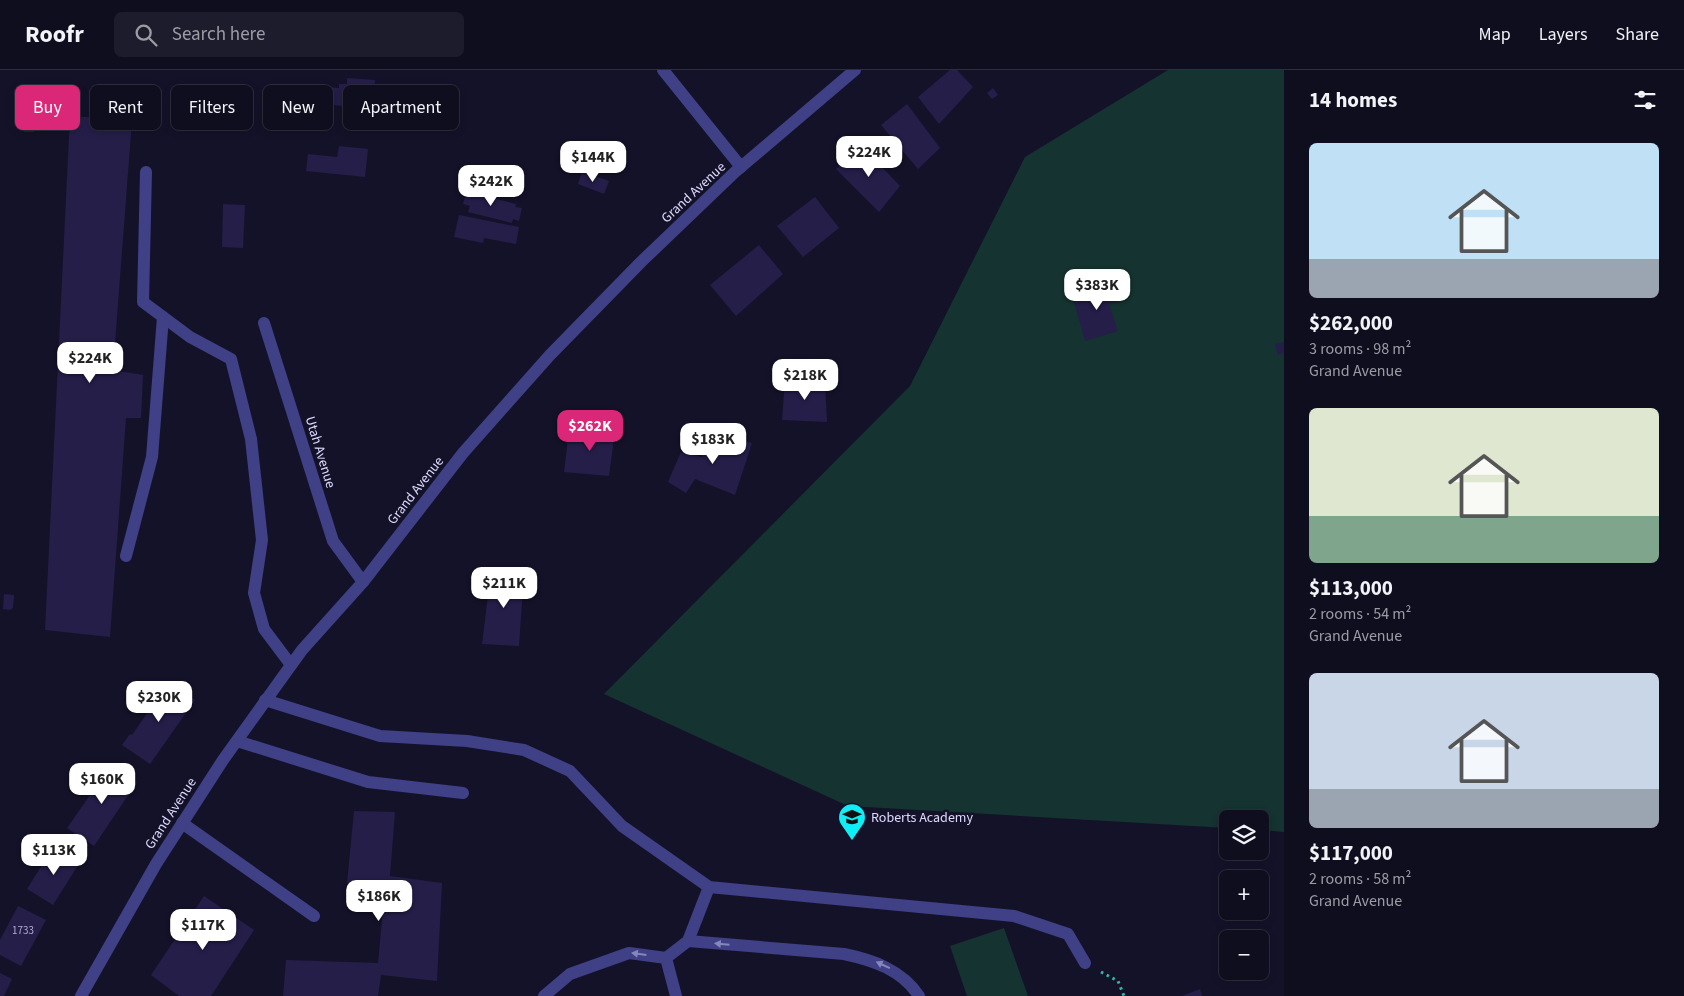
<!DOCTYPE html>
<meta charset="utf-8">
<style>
body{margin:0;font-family:"Source Sans 3",sans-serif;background:#1d1c2c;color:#f1f3f6;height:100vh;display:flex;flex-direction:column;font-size:19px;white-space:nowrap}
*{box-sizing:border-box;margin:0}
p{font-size:16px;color:#9b9ca4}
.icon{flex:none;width:28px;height:28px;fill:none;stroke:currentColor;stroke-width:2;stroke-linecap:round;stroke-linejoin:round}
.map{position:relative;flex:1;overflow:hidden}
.details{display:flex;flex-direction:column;background:#0f0e1f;width:400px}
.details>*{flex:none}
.hud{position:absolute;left:15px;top:15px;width:475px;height:45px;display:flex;gap:10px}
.fabs{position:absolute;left:1219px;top:740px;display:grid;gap:10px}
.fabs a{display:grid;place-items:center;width:50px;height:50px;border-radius:8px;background:#0f0e1f;box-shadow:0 2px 8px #0003,0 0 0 1px #2f2e3d;font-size:25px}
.price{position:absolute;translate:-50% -42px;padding:0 11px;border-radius:10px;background:#fff;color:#222;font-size:16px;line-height:32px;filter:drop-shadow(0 1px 2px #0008)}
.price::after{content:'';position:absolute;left:50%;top:30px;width:15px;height:11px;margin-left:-8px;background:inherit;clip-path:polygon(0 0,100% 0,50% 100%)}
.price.selected{background:#db2777;color:#fff}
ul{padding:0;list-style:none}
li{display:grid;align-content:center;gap:10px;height:265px;padding:0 25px}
li span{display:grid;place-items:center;height:155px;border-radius:8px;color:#555}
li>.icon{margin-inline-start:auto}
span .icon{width:90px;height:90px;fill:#fffc;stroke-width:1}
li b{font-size:21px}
h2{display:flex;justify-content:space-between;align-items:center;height:60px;padding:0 25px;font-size:21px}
.tag{padding:0 18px;border-radius:8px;background:#0f0e1f;box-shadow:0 2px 8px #0003,0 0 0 1px #2f2e3d;font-size:18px;line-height:45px}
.tag.selected{background:#db2777;color:#fff}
header{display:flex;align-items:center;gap:30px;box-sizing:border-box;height:70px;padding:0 25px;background:#0f0e1f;border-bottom:1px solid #2f2e3d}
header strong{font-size:24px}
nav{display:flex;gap:28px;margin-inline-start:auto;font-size:18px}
.search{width:350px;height:45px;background:#1d1c2c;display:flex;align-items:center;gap:12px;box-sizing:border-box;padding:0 18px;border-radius:8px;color:#9b9ca4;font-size:19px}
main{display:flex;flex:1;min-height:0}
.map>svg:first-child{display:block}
</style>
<header>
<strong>Roofr</strong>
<div class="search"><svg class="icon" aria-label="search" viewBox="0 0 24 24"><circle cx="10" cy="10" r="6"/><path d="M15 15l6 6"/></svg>Search here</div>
<nav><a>Map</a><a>Layers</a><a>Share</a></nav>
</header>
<main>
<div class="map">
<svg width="1284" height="926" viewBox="0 0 1284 926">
<rect width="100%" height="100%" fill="#141229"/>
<!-- green -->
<g fill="#153330">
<path d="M1168,0H1284V762L1260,760V749H1228L1227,758L848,736L604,624L910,316L1025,87Z"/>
<path d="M1004,858L1028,926H967L950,876Z"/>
</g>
<!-- building -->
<g fill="#241e49">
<path d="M950,0H957L973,17L939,54L918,27Z"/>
<path d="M347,8L375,10L372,39L304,32L305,18L312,19L313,16L339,18V14H347Z"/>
<path d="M993,18L998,25L992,29L987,23Z"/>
<path d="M907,34L940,78L918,99L881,55Z"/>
<path d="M70,46L132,50L113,300L143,305L141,348H126L110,567L45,560Z"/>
<path d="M25,50L35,51L34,62H24Z"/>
<path d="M339,76L368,79L365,107L306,101L308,84L337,87Z"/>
<path d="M862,76L900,116L879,142L836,99Z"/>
<path d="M582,102L609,111L604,124L578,114Z"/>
<path d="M467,119L494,125L493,128L516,134L515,137L522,138L519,151L513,149L512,153L468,142L470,136L463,134Z"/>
<path d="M815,127L839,158L803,187L777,156Z"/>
<path d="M223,134L245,135L243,178L222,177Z"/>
<path d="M459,145L519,157L516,174L484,168L483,173L454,167Z"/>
<path d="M759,175L783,204L736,246L710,215Z"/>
<path d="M1117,212L1122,230L1109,234L1118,261L1085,271L1072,225Z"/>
<path d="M1284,272V283L1278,285L1275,274Z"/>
<path d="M785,310L825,312L827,352L782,350Z"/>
<path d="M569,361H615L609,406L564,402Z"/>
<path d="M707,362L752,373L735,425L695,409L686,423L668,412L681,382L702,387Z"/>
<path d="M491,501L524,503L519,576L482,574Z"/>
<path d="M4,524L14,525L13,538L10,540L3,539Z"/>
<path d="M167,611L195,630L150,694L122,675L130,664L132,665L162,622L160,621Z"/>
<path d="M110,693L137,712L94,776L67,758L104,705L102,703Z"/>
<path d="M354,741L395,742L390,806L442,813L437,911L381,905L378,926H283L286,890L378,893L385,817L347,813Z"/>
<path d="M54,776L80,792L53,835L27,819Z"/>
<path d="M204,826L254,860L211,926H179L151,905Z"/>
<path d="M18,836L46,850L21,896L0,885V870Z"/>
<path d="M0,903L12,909L4,926H0Z"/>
<path d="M1200,919L1202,926H1182Z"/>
</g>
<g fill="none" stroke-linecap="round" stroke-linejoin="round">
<!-- path -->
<path stroke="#35b7a7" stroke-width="3" stroke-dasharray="2.5 4" stroke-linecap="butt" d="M1101,902L1118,911L1124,926"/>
<!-- service -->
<g stroke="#3f4086" stroke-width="12">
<path d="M663,0L741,97"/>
<path d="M146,102L143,232L190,267L231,289L251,369L262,470L254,523L264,559L291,595"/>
<path d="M126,486L152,387L163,247"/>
<path d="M265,630L380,666L467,671L524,680L570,701L622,756L709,817L1014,846L1068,864L1085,893"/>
<path d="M237,671L368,712L463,723"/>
<path d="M182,753L314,846"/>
<path d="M688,871L844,884C873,890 902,900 919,926"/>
<path d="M666,888L688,871L709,817"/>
<path d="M544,926L570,904L629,883L666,888L676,926"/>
</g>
<!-- minor -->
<path stroke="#3f4086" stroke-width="12" d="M264,253L333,471L363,512"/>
<!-- tertiary -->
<path stroke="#3f4086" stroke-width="12" d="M81,926L156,794L223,690L302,580L363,512L463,383L550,285L641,192L735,102L855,0"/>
</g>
<!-- one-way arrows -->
<defs><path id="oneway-solid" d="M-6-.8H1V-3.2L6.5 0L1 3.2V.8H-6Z" transform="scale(1.25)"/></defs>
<g fill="#8686bc">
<use href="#oneway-solid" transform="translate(722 874) rotate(-175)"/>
<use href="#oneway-solid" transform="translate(639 884) rotate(-172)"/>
<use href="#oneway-solid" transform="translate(883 895) rotate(-155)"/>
</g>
<!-- icons -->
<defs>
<g id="school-pin" transform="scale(1.4375)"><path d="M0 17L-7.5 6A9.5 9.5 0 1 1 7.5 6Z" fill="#0fedf5" stroke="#141229"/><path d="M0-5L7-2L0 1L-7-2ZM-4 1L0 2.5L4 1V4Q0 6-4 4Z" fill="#111"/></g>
</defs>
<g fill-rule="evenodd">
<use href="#school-pin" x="852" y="747"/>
</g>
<g text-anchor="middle" stroke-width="5" stroke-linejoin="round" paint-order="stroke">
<!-- number labels -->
<g font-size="11" fill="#afacd1">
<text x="23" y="864">1733</text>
</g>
<!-- street labels -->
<g font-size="14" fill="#dddbfe" stroke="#141229">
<text transform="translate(693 122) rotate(-43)" y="5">Grand Avenue</text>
<text transform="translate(321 382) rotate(73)" y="5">Utah Avenue</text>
<text transform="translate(415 420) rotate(-52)" y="5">Grand Avenue</text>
<text transform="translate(170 743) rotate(-57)" y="5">Grand Avenue</text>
</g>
<!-- poi labels -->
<g font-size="14" fill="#dddbfe" stroke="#141229" text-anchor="start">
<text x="871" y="752">Roberts Academy</text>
</g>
</g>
</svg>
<div class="fabs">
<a><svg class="icon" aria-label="layers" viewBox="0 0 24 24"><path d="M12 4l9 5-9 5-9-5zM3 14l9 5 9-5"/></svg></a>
<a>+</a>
<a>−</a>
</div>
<b class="price" style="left:869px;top:108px">$224K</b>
<b class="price" style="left:593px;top:113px">$144K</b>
<b class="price" style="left:491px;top:137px">$242K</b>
<b class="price" style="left:1097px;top:241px">$383K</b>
<b class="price" style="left:90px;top:314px">$224K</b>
<b class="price" style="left:805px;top:331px">$218K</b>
<b class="price selected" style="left:590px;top:382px">$262K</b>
<b class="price" style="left:713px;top:395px">$183K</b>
<b class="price" style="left:504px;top:539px">$211K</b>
<b class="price" style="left:159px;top:653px">$230K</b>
<b class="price" style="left:102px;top:735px">$160K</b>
<b class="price" style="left:54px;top:806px">$113K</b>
<b class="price" style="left:379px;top:852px">$186K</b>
<b class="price" style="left:203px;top:881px">$117K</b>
<div class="hud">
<a class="tag selected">Buy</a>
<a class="tag">Rent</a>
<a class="tag">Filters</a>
<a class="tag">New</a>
<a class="tag">Apartment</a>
</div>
</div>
<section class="details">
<h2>14 homes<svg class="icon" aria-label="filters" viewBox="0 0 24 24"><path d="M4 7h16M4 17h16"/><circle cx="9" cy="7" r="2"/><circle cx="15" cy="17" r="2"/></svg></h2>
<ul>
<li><span style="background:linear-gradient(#bfe0f5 75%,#9aa5b1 0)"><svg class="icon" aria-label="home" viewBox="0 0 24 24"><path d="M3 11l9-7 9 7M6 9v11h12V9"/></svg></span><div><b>$262,000</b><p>3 rooms · 98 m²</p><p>Grand Avenue</p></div></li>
<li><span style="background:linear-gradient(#dfe7d0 70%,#7fa58c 0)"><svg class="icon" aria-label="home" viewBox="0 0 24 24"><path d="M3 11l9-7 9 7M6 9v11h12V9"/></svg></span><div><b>$113,000</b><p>2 rooms · 54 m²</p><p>Grand Avenue</p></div></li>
<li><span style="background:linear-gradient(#c9d6e8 75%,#9aa5b1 0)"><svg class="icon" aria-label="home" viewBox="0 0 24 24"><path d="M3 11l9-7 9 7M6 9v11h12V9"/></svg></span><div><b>$117,000</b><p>2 rooms · 58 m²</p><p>Grand Avenue</p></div></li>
</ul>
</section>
</main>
